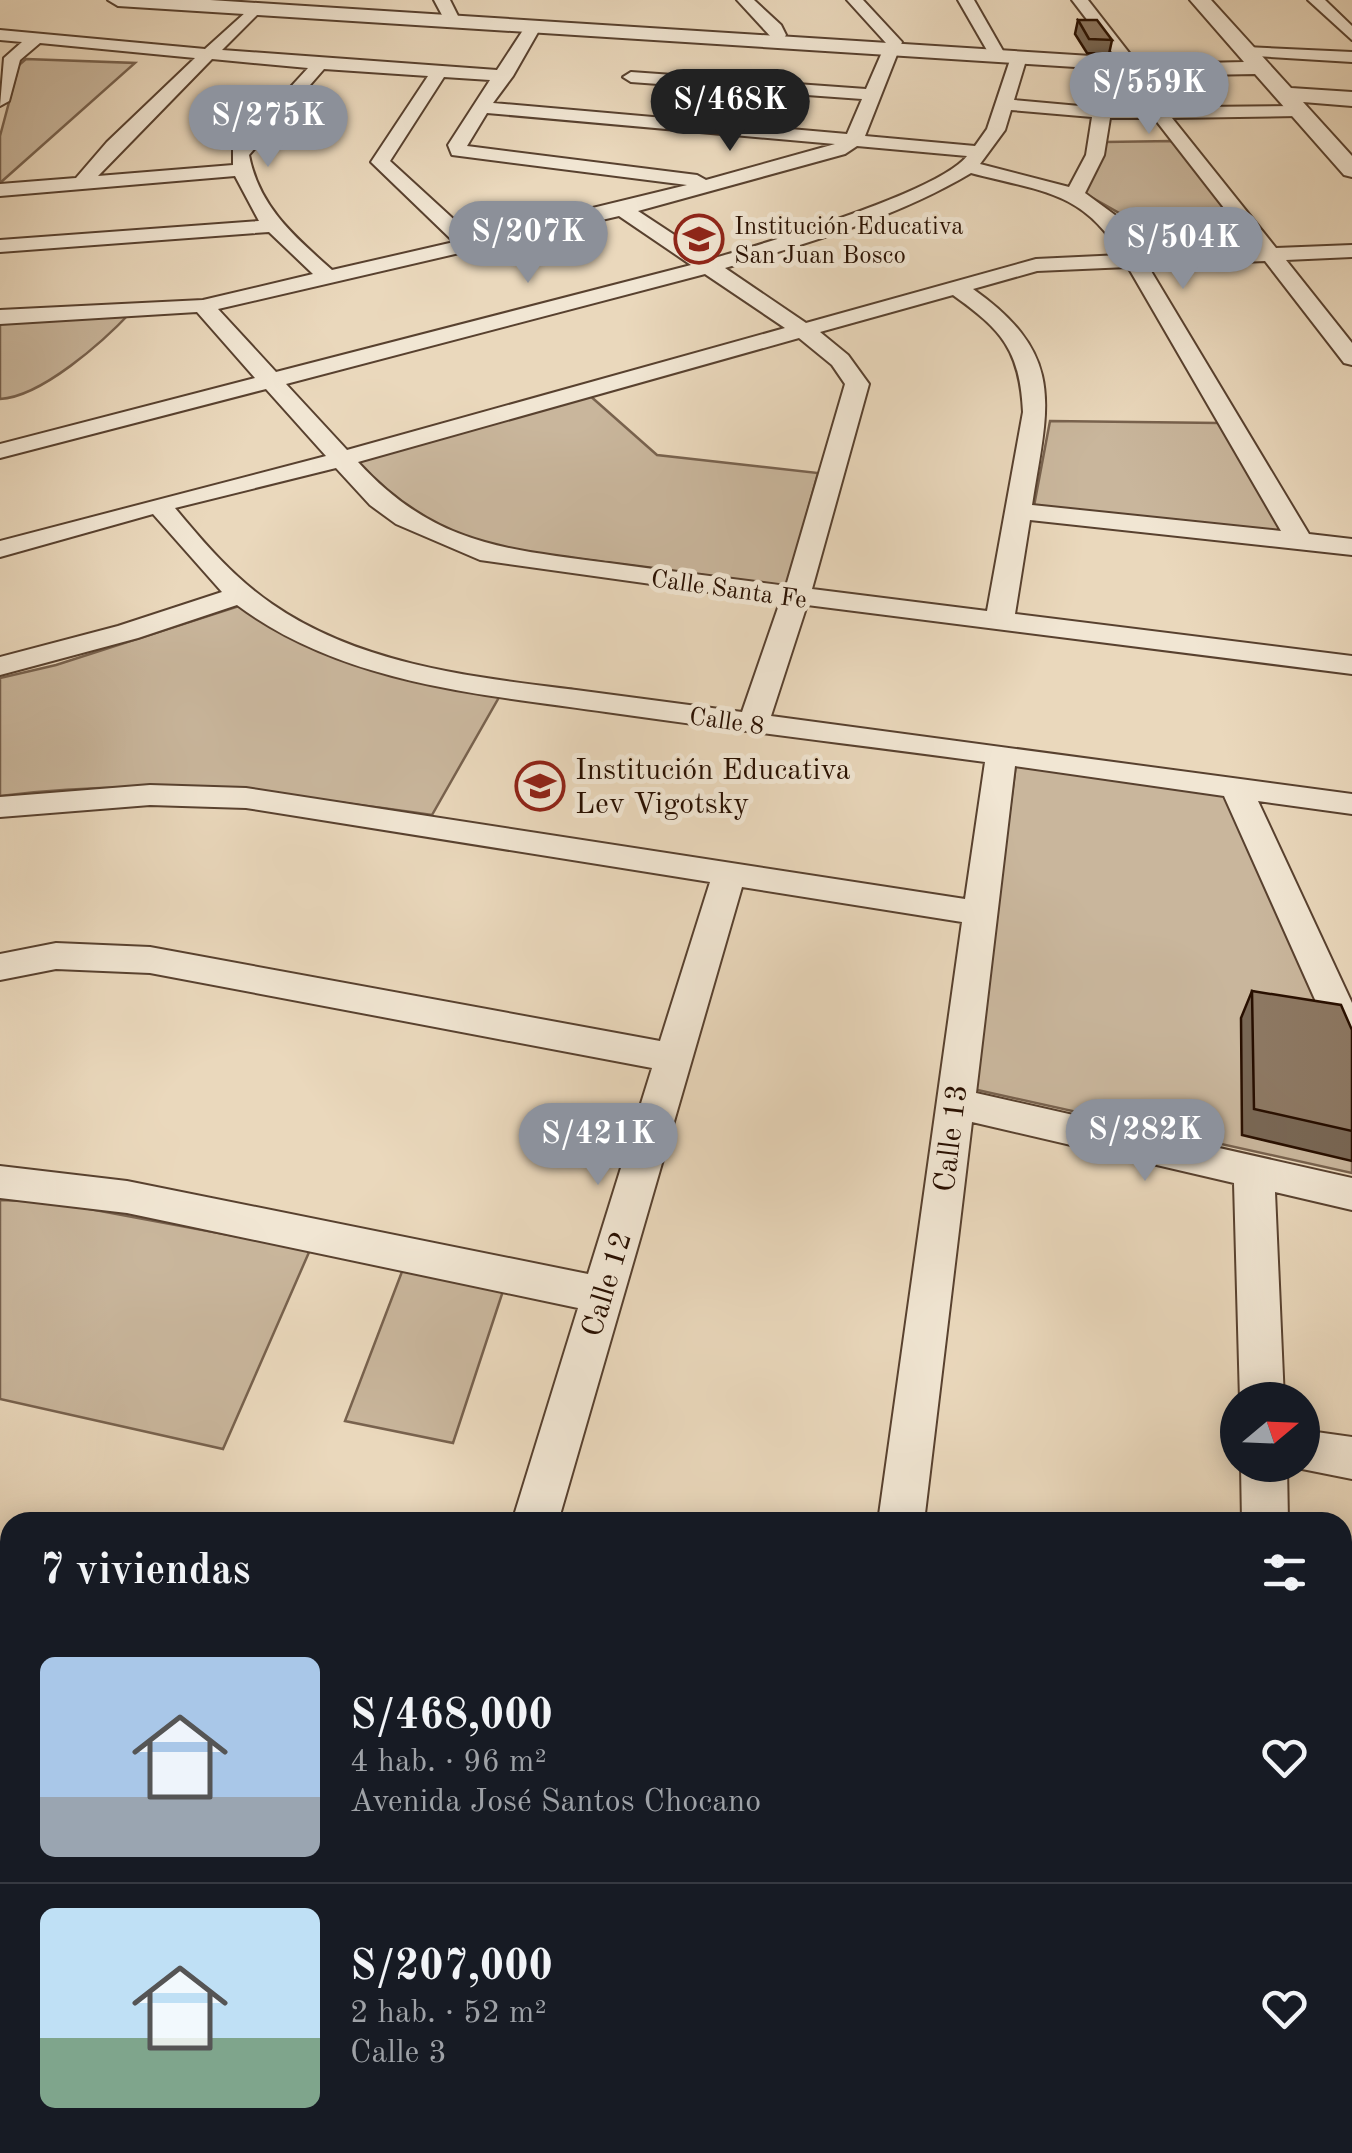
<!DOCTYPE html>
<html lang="es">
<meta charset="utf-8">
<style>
body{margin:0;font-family:"Old Standard TT",serif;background:#242831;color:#f1f3f6;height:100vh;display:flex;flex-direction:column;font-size:38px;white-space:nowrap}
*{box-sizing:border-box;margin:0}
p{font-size:32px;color:#9ea1a6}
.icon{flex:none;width:55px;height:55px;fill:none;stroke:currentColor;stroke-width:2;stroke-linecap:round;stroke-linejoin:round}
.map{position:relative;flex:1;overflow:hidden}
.side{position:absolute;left:0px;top:1512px;width:1352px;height:642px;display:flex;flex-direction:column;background:#171b24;border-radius:30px 30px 0 0;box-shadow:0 5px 25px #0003}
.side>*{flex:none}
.needle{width:65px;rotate:71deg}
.tools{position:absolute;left:1220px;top:1382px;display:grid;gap:20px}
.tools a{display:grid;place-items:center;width:100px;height:100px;border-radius:50%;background:#171b24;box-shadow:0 5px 25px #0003;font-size:50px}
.price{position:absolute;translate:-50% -85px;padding:0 22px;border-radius:35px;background:#8c9099;color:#fff;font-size:32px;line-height:65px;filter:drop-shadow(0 2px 5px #0008)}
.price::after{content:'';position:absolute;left:50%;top:60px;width:30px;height:22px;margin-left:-15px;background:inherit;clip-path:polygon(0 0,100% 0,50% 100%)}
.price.current{background:#222;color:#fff}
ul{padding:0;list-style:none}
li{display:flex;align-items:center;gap:30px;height:250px;padding:0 40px}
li+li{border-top:2px solid #363941}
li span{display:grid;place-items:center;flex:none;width:280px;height:200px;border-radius:15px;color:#555}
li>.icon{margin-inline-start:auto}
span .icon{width:120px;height:120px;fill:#fffc;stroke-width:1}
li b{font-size:42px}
h2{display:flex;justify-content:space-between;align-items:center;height:120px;padding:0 40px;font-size:42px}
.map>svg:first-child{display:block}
</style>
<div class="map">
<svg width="1352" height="2153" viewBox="0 0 1352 2153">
<rect width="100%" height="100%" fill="#ead8bc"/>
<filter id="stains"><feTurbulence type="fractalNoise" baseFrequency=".002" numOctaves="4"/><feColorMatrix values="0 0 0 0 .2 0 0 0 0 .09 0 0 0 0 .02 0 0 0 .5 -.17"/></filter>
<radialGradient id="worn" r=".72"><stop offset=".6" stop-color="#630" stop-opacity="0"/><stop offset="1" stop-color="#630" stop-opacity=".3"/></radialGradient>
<!-- green -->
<g fill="#c9b69c" stroke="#78624e" stroke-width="2.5">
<path d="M26,59L135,63L0,183V136L19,65Z"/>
<path d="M1173,141L1260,250L1144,253L1119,213L1084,193L1100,163L1104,142Z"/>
<path d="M132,311C103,342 41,397 0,399V321Z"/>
<path d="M588,394L657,455L818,473L787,586L504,549C438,532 403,509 356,460Z"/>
<path d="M1050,421L1220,423L1284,534L1034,506Z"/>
<path d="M239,606L266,623L502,692L432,815C282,794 151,776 0,796V678L56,665Z"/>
<path d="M1016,764L1229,794L1352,1064V1173L973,1089Z"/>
<path d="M0,1200L52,1202L310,1250L223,1449L0,1399Z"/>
<path d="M403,1269L504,1288L453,1443L345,1421Z"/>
<path d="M10,1973V2145H320L318,2153H0V1977Z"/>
</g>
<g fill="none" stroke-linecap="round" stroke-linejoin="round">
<!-- minor casing -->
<g stroke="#58412f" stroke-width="4">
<g id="minor">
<path d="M434,0H450L458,16L449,24H437L435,21L442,15Z"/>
<path d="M737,0H754L781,25L786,35L784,38H772Z"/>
<path d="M847,0H863L902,42L865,136L975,146L987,129L1011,57L1019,52L1027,57L1014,100L1102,108L1298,106L1307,111L1298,116L1172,118L1276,248L1352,245V257L1286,260L1352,343V365L1344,363L1265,261L1148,266L1309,534L1352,539V555L1030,520L1015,614L1352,656V674L807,605L771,716L1352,794V814L1258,801L1352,1003V1056L1339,1052L1334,1042L1224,796L1015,766L976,1093L1352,1178V1210L1275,1192L1284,1400H1240L1234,1183L972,1122L924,1522H878L962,922L742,887L558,1522H512L578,1308L127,1213L0,1198V1166L127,1181L588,1274L652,1068L150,973L56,969L0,980V954L56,943L150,947L660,1041L710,882L246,808L150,805L0,817V797L150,785L246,788L965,899L985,762C858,745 732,730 606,712C480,694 343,684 237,605L138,638L0,675V657L118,626L222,592L153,514L0,557V541L326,456L266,389L0,458V444L255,378L197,312L0,324V310L203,300L313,274L269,232L0,252V240L259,221L235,176L0,196V184L76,178L107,142L195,58L40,43L20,60L9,101L0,106L4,58L22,42L0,40V30L205,49L256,3L264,8L222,50L497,70L527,24L533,22L541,27L513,76L493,103L847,134L862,99L631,82L623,77L631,72L866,89L886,43ZM212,59L308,68L233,150V165L98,176ZM324,69L428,76L371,162L454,242L332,270C294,236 259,207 249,155ZM444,77L490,80L448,145L452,155L687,185L473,237L390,161ZM1011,110L1092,117L1086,155L1069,187L980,164L1005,130ZM487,113L835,144L706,180L697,175L467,146ZM1110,118H1154L1256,249L1141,254L1119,218L1085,193L1104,155ZM857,146L967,156C938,193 762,244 711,259L638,211L845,154ZM971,173C1038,191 1083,190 1121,255L1036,259L806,323L725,268C808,243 895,218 971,173ZM619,216L691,265L276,372L218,309ZM1128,267L1281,531L1032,505C1048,404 1067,356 973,289L1037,271ZM705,274L785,328L347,450L286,384ZM953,295C1002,330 1020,350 1023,412L987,611L812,589L869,384L848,355L820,332ZM799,338L832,365L845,384L786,586C727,578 668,571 609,563C504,549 434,545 358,462ZM336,468L370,505L396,524L480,560L780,602L742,712C687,705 631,697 576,690C472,677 360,665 272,604C234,578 204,543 175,508Z"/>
<path d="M958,0H974L1006,56L1004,59H992Z"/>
<path d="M1072,0H1088L1130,54V60H1118Z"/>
<path d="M1308,0H1325L1352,26V40Z"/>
<path d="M1246,47L1352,52V62L1240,55V49Z"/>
<path d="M1302,1430L1352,1437V1479L1287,1466L1288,1522H1242L1241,1465H1302Z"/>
<path d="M10,1743V1795L0,1798V1746Z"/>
<rect x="1342" y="1928" width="10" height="56"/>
<path d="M314,2145H374L373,2153H313Z"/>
<path d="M786,2145H846L844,2153H784Z"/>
</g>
</g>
<!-- tertiary casing -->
<g stroke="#58412f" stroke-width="4">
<path id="tertiary" d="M108,0H210L1202,63L1244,62L1190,0H1211L1291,88L1352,92V106L1303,102L1352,156V177L1344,175L1255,74L1202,75L118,6Z"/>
</g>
<!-- minor -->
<use href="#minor" fill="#f1e6d3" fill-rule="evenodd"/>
<!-- tertiary -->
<use href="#tertiary" fill="#f1e6d3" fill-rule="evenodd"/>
</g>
<!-- wall -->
<g fill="#796754" stroke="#280f00" stroke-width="2.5">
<path d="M1078,20L1112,40L1109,54L1087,53L1075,34Z"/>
<path d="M1252,991L1352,1030V1161L1242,1135L1241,1018Z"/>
</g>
<!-- building -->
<g fill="#8d7862" stroke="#280f00" stroke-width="2.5">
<path d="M1078,20H1097L1112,40L1089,39Z"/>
<path d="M1252,991L1341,1005L1352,1030V1131L1254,1109Z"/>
</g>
<!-- icons -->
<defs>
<g id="school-ring" transform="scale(2.5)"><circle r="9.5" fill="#f1e6d3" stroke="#8f2418" stroke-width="1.5"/><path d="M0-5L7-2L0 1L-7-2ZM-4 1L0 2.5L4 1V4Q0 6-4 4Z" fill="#8f2418"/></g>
</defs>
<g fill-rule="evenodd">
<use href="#school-ring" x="699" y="239"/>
<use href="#school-ring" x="540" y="786"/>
</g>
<g text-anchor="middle" stroke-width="10" stroke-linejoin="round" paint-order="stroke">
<!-- far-poi labels -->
<g font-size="25" fill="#280f00" stroke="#f1e6d3" text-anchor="start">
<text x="734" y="234">Institución Educativa<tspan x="734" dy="29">San Juan Bosco</tspan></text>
</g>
<!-- far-street labels -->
<g font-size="25" fill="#280f00" stroke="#f1e6d3">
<text transform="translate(729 588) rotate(8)" y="9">Calle Santa Fe</text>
<text transform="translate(727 720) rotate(8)" y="9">Calle 8</text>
</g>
<!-- poi labels -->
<g font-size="30" fill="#280f00" stroke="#f1e6d3" text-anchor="start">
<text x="575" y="779">Institución Educativa<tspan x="575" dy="34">Lev Vigotsky</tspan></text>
</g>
<!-- street labels -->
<g font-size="30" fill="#280f00" stroke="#f1e6d3">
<text transform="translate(950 1138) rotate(-83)" y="10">Calle 13</text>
<text transform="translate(606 1284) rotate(-73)" y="10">Calle 12</text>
</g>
</g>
<rect width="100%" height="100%" filter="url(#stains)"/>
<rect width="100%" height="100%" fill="url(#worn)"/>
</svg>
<div class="tools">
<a><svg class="needle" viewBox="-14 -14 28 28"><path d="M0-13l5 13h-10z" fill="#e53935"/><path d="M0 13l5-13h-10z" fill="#9ea1a6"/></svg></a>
</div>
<b class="price" style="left:1149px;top:137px">S/559K</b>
<b class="price current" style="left:730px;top:154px">S/468K</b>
<b class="price" style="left:268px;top:170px">S/275K</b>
<b class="price" style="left:528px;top:286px">S/207K</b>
<b class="price" style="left:1183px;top:292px">S/504K</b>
<b class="price" style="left:1145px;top:1184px">S/282K</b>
<b class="price" style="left:598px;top:1188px">S/421K</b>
<section class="side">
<h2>7 viviendas<svg class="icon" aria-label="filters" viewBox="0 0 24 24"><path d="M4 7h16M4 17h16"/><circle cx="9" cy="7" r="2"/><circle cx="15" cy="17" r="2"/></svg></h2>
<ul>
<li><span style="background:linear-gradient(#a9c7e8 70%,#9aa5b1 0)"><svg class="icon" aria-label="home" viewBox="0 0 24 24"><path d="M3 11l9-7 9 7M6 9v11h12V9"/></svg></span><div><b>S/468,000</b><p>4 hab. · 96 m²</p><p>Avenida José Santos Chocano</p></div><svg class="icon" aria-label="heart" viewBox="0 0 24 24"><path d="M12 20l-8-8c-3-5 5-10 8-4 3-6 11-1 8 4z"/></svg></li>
<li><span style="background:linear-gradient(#bfe0f5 65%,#7fa58c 0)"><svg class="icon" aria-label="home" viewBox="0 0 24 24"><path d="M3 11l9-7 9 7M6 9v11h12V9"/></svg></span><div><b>S/207,000</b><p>2 hab. · 52 m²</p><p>Calle 3</p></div><svg class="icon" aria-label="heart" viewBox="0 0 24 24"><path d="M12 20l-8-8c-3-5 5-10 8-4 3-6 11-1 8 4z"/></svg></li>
</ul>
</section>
</div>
